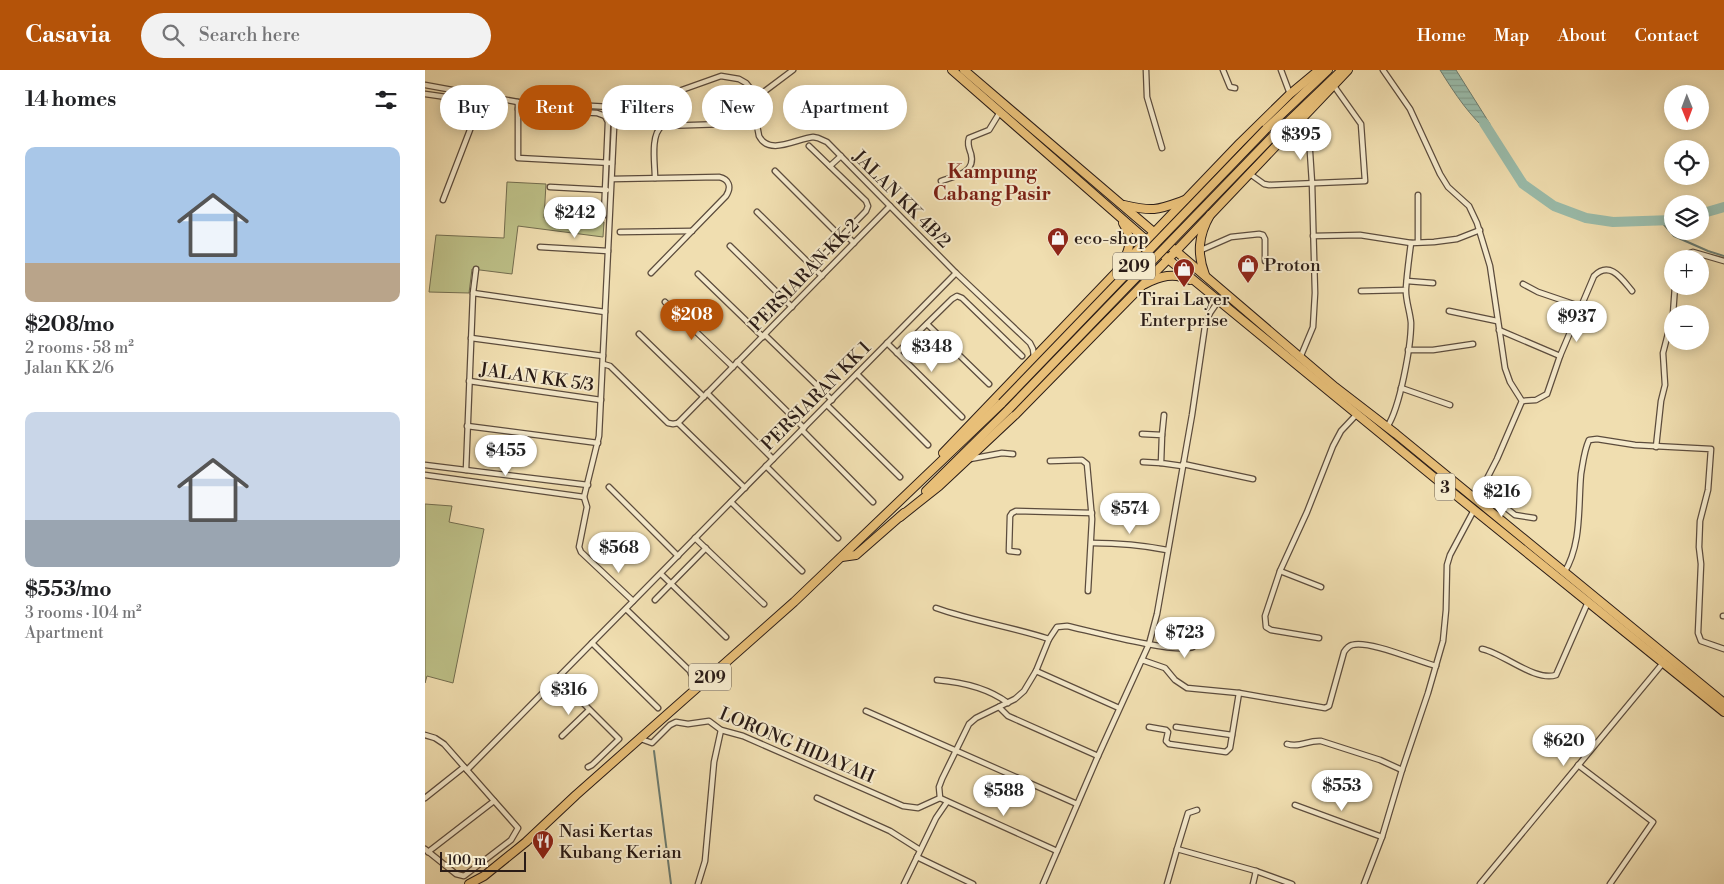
<!DOCTYPE html>
<meta charset="utf-8">
<style>
body{margin:0;font-family:"Libre Bodoni",serif;background:#f2f2f2;color:#202124;height:100vh;display:flex;flex-direction:column;font-size:19px;white-space:nowrap}
*{box-sizing:border-box;margin:0}
p{font-size:16px;color:#757577}
.icon{flex:none;width:28px;height:28px;fill:none;stroke:currentColor;stroke-width:2;stroke-linecap:round;stroke-linejoin:round}
.map{position:relative;flex:1;overflow:hidden}
.drawer{display:flex;flex-direction:column;background:#fff;width:425px}
.drawer>*{flex:none}
.banner{position:absolute;left:15px;top:15px;width:475px;height:45px;display:flex;gap:10px}
.needle{width:32px;rotate:179deg}
.buttons{position:absolute;left:1239px;top:15px;display:grid;gap:10px}
.buttons a{display:grid;place-items:center;width:45px;height:45px;border-radius:50%;background:#fff;box-shadow:0 2px 12px #0003;font-size:25px}
.scale{position:absolute;left:15px;bottom:12px;width:86px;box-sizing:border-box;padding-left:5px;border:2px solid #2a1c17;border-top:0;font-size:14px;line-height:18px;white-space:nowrap;color:#2a1c17;-webkit-text-stroke:4px #f5eacc;paint-order:stroke}
.price{position:absolute;translate:-50% -42px;padding:0 11px;border-radius:18px;background:#fff;color:#222;font-size:16px;line-height:32px;filter:drop-shadow(0 1px 2px #0008)}
.price::after{content:'';position:absolute;left:50%;top:30px;width:15px;height:11px;margin-left:-8px;background:inherit;clip-path:polygon(0 0,100% 0,50% 100%)}
.price.on{background:#b45309;color:#fff}
ul{padding:0;list-style:none}
li{display:grid;align-content:center;gap:10px;height:265px;padding:0 25px}
li span{display:grid;place-items:center;height:155px;border-radius:10px;color:#555}
li>.icon{margin-inline-start:auto}
span .icon{width:90px;height:90px;fill:#fffc;stroke-width:1}
li b{font-size:21px}
h2{display:flex;justify-content:space-between;align-items:center;height:60px;padding:0 25px;font-size:21px}
.chip{padding:0 18px;border-radius:22px;background:#fff;box-shadow:0 2px 12px #0003;font-size:18px;line-height:45px}
.chip.on{background:#b45309;color:#fff}
header{display:flex;align-items:center;gap:30px;box-sizing:border-box;height:70px;padding:0 25px;background:#b45309;color:#fff}
header strong{font-size:24px}
nav{display:flex;gap:28px;margin-inline-start:auto;font-size:18px}
.search{width:350px;height:45px;background:#f2f2f2;display:flex;align-items:center;gap:12px;box-sizing:border-box;padding:0 18px;border-radius:28px;color:#757577;font-size:19px}
main{display:flex;flex:1;min-height:0}
.map>svg:first-child{display:block}
</style>
<header>
<strong>Casavia</strong>
<div class="search"><svg class="icon" aria-label="search" viewBox="0 0 24 24"><circle cx="10" cy="10" r="6"/><path d="M15 15l6 6"/></svg>Search here</div>
<nav><a>Home</a><a>Map</a><a>About</a><a>Contact</a></nav>
</header>
<main>
<section class="drawer">
<h2>14 homes<svg class="icon" aria-label="filters" viewBox="0 0 24 24"><path d="M4 7h16M4 17h16"/><circle cx="9" cy="7" r="2"/><circle cx="15" cy="17" r="2"/></svg></h2>
<ul>
<li><span style="background:linear-gradient(#a9c7e8 75%,#b9a48a 0)"><svg class="icon" aria-label="home" viewBox="0 0 24 24"><path d="M3 11l9-7 9 7M6 9v11h12V9"/></svg></span><div><b>$208/mo</b><p>2 rooms · 58 m²</p><p>Jalan KK 2/6</p></div></li>
<li><span style="background:linear-gradient(#c9d6e8 70%,#9aa5b1 0)"><svg class="icon" aria-label="home" viewBox="0 0 24 24"><path d="M3 11l9-7 9 7M6 9v11h12V9"/></svg></span><div><b>$553/mo</b><p>3 rooms · 104 m²</p><p>Apartment</p></div></li>
</ul>
</section>
<div class="map">
<svg width="1299" height="814" viewBox="0 0 1299 814">
<defs>
<pattern id="water-rules" width="6" height="5" patternUnits="userSpaceOnUse" patternTransform="scale(1.25)"><rect width="6" height="5" fill="#9abcab"/><path d="M0 2.5h6" fill="none" stroke="#85a192"/></pattern>
</defs>
<rect width="100%" height="100%" fill="#f0deb0"/>
<filter id="stains"><feTurbulence type="fractalNoise" baseFrequency=".004" numOctaves="4"/><feColorMatrix values="0 0 0 0 .2 0 0 0 0 .09 0 0 0 0 .02 0 0 0 .5 -.17"/></filter>
<radialGradient id="worn" r=".72"><stop offset=".6" stop-color="#630" stop-opacity="0"/><stop offset="1" stop-color="#630" stop-opacity=".3"/></radialGradient>
<!-- green -->
<g fill="#bdc088" stroke="#746e50">
<path d="M82,112L121,114L119,148L179,152L178,167L93,156L87,204L47,199L44,223L4,222L11,165L79,168Z"/>
<path d="M0,434L27,436L24,452L59,459L28,613L2,606L0,613Z"/>
</g>
<!-- water -->
<path fill="url(#water-rules)" stroke="#6d7c70" d="M1015,0H1031L1065,54L1067,65C1045,47 1030,24 1015,0Z"/>
<g fill="none" stroke-linecap="round" stroke-linejoin="round">
<!-- stream -->
<g stroke="#6d7c70" stroke-width="2">
<path d="M1235,150L1249,166L1283,181L1299,186"/>
<path d="M229,681L246,814"/>
</g>
<!-- river -->
<g stroke="#9abcab" stroke-width="10">
<path d="M1059,53L1098,114L1129,136L1161,148L1188,152L1248,150"/>
<path d="M1275,144L1299,137"/>
</g>
<!-- minor casing -->
<g stroke="#5c4c3d" stroke-width="7">
<g id="minor">
<path d="M721,0L722,27L737,78"/>
<path d="M798,0L805,17L810,18"/>
<path d="M856,0L865,24"/>
<path d="M958,0L985,39L1015,104L1023,117L1044,136L1052,153L1065,196L1080,298L1085,312L1097,331L1072,389L1051,430"/>
<path d="M0,15L93,32L186,37L237,27L296,6L314,9L321,13L325,18L334,66C344,86 371,69 388,67L393,68L402,72L531,203L605,273L608,279L609,287"/>
<path d="M0,24L28,28L54,35"/>
<path d="M328,30L368,0"/>
<path d="M93,32V88L187,93"/>
<path d="M190,37L174,366L159,427L162,437L154,477L156,482L208,531"/>
<path d="M93,39L172,43L180,46"/>
<path d="M384,76L441,131L443,136L441,141L387,197"/>
<path d="M405,96L416,86"/>
<path d="M350,101L416,167"/>
<path d="M825,104L839,114L844,115L940,111L936,54L909,16"/>
<path d="M230,108C230,94 225,65 237,56L332,53"/>
<path d="M187,109L294,107C304,109 307,117 301,126L226,203"/>
<path d="M516,111C530,106 551,103 546,84C544,78 542,74 544,68L564,60L575,42"/>
<path d="M125,117L182,120"/>
<path d="M18,130L58,26"/>
<path d="M332,142L397,206"/>
<path d="M179,145L183,52L180,46"/>
<path d="M195,162L267,161"/>
<path d="M420,164L429,173"/>
<path d="M888,166L935,165L986,173L1009,172L1032,169L1055,160"/>
<path d="M993,172V125"/>
<path d="M305,176L367,237"/>
<path d="M115,177L183,181"/>
<path d="M774,181L806,167L834,164L838,165L840,169V191"/>
<path d="M1261,189L1265,183L1268,182L1299,191"/>
<path d="M273,204L338,267"/>
<path d="M982,211L1008,213"/>
<path d="M1098,214L1113,222L1157,237"/>
<path d="M936,221L980,220"/>
<path d="M48,223L180,242"/>
<path d="M240,232L308,297"/>
<path d="M1024,241L1072,251"/>
<path d="M1248,244L1250,216"/>
<path d="M502,254L564,314"/>
<path d="M1074,260L1135,286"/>
<path d="M214,264L279,327"/>
<path d="M340,265L407,330"/>
<path d="M46,268L178,286"/>
<path d="M462,273L537,347"/>
<path d="M983,280H1008L1048,274"/>
<path d="M472,283L527,229L532,226L537,228L597,286"/>
<path d="M875,288L888,257L890,223L887,113L884,67"/>
<path d="M312,292L379,358"/>
<path d="M178,294L185,296L243,353L248,354L253,353L465,136"/>
<path d="M432,304L503,375"/>
<path d="M44,311L176,330"/>
<path d="M976,318L1025,335"/>
<path d="M282,323L348,389"/>
<path d="M1097,331L1111,330L1122,324L1135,286L1169,206C1185,190 1197,209 1207,221"/>
<path d="M402,335L475,407"/>
<path d="M253,353L320,418"/>
<path d="M42,356L173,373"/>
<path d="M962,357C975,338 986,276 986,253C985,241 980,229 981,218C982,203 984,188 986,173"/>
<path d="M377,360L448,432"/>
<path d="M717,364L737,365L736,393L757,396"/>
<path d="M737,365L739,345"/>
<path d="M1231,377L1236,331L1240,315L1238,283L1248,244"/>
<path d="M545,389L577,383L588,384"/>
<path d="M625,391L657,390L662,394L667,449L663,521"/>
<path d="M718,392L736,393"/>
<path d="M758,394L828,409"/>
<path d="M0,395L163,415"/>
<path d="M341,396L413,468"/>
<path d="M41,400L48,223L51,199"/>
<path d="M0,405L159,427"/>
<path d="M184,417L253,486"/>
<path d="M1057,419L1090,445L1109,448"/>
<path d="M306,432L377,501"/>
<path d="M270,468L339,534"/>
<path d="M667,473C692,473 717,475 742,480"/>
<path d="M593,482L584,481L585,446L587,443L591,441L667,443"/>
<path d="M855,501L896,517"/>
<path d="M1139,503C1157,474 1153,437 1156,404C1158,393 1159,381 1164,370L1172,369L1210,375L1286,379L1283,420L1275,451L1274,477L1276,494L1273,563L1276,571L1299,579"/>
<path d="M236,504L301,567"/>
<path d="M230,530L281,478"/>
<path d="M511,538C548,551 587,557 624,569"/>
<path d="M201,539L265,601L266,604"/>
<path d="M1298,546H1299"/>
<path d="M894,568L846,560L841,557L840,546L855,501L882,442L908,376L916,361L932,344"/>
<path d="M167,573L233,638"/>
<path d="M1057,579C1078,583 1110,612 1131,605L1163,532"/>
<path d="M717,590L740,598L750,610L762,618L814,623L900,638L904,636L919,582C921,579 923,576 927,575C944,570 992,591 1011,596"/>
<path d="M611,601L694,638"/>
<path d="M133,608L194,669L167,695L163,697"/>
<path d="M512,610C536,612 563,618 583,633"/>
<path d="M574,637L583,646L673,686"/>
<path d="M441,641L652,734"/>
<path d="M724,657L741,660L743,662L741,671L744,674L801,682L805,678L814,623"/>
<path d="M751,657L807,665"/>
<path d="M0,665L10,668L19,674L93,758L86,770L39,806L31,804L0,779"/>
<path d="M137,666L164,640"/>
<path d="M216,669L227,673L245,655L251,652L263,654L284,651L296,660L318,666L478,736L493,738L515,728"/>
<path d="M862,674C876,678 882,670 896,671L955,690L977,700"/>
<path d="M1153,695L1228,752L1185,814"/>
<path d="M42,700L531,203"/>
<path d="M0,728L39,697"/>
<path d="M392,728L465,761L495,780"/>
<path d="M515,728L514,717L517,709L544,654L551,648L590,629L599,621L611,601L624,569L632,557L642,556C665,561 750,584 768,577L771,573L772,563"/>
<path d="M515,728L632,781"/>
<path d="M870,735L957,767"/>
<path d="M772,740L763,743L752,779L831,801L867,814"/>
<path d="M3,782L69,731"/>
<path d="M492,787L548,814"/>
<path d="M273,814L280,791L289,692L296,660"/>
<path d="M479,814L511,748L522,732"/>
<path d="M618,814L673,686L724,574L732,544L767,345L780,256L785,243L794,230"/>
<path d="M742,814L752,779"/>
<path d="M828,814L831,801"/>
<path d="M939,814L957,767L977,700L1003,623L1018,571L1021,540L1022,495L1025,485L1049,440"/>
<path d="M1055,814L1238,593"/>
</g>
</g>
<!-- primary casing -->
<g stroke="#2a1c17" stroke-width="10">
<g id="primary">
<path d="M841,59L903,0"/>
<path d="M847,67L917,0"/>
<path d="M518,383L815,73L865,24L894,0"/>
<path d="M501,421L584,339"/>
<path d="M475,447L514,416L591,344L751,181L923,0"/>
<path d="M417,487L431,485L479,443"/>
<path d="M44,814L59,806L101,772L151,725L369,532L577,333"/>
</g>
</g>
<!-- trunk casing -->
<g stroke="#2a1c17" stroke-width="10">
<g id="trunk">
<path d="M527,0L743,189L1022,418L1299,642"/>
<path d="M539,0L910,317L971,364L1299,633"/>
<path d="M699,135C729,142 732,140 760,130"/>
<path d="M692,201C703,184 710,172 698,153"/>
<path d="M780,205C772,184 773,166 785,145"/>
<path d="M720,214C735,206 749,202 765,210"/>
</g>
</g>
<!-- minor -->
<use href="#minor" stroke="#f5eacc" stroke-width="4.5"/>
<!-- primary -->
<use href="#primary" stroke="#e8bf78" stroke-width="8"/>
<!-- trunk -->
<use href="#trunk" stroke="#e8bf78" stroke-width="8"/>
<!-- primary-bridge casing -->
<g stroke="#2a1c17" stroke-width="10" stroke-linecap="butt">
<g id="primary-bridge">
<path d="M577,333L841,59"/>
<path d="M584,339L847,67"/>
</g>
</g>
<!-- primary-bridge -->
<use href="#primary-bridge" stroke="#e8bf78" stroke-width="8"/>
</g>
<!-- icons -->
<defs>
<g id="shop-pin" transform="scale(1.125)"><path d="M0 17L-7.5 6A9.5 9.5 0 1 1 7.5 6Z" fill="#8f2418" stroke="#f5eacc"/><path d="M-5-2.5h2.3a2.7 3.5 0 0 1 5.4 0H5L5.5 6h-11ZM-1.5-2.5h3a1.5 2.3 0 0 0-3 0Z" fill="#fff"/></g>
<g id="restaurant-pin" transform="scale(1.125)"><path d="M0 17L-7.5 6A9.5 9.5 0 1 1 7.5 6Z" fill="#8f2418" stroke="#f5eacc"/><path d="M-5-6h1v4h1v-4h1v4h1v-4h1v5L-1.5 .5V6h-2V.5L-5-1ZM5-6V6H3V1.5H1.5Q1.5-4 5-6Z" fill="#fff"/></g>
</defs>
<g fill-rule="evenodd">
<use href="#shop-pin" x="633" y="168"/>
<use href="#shop-pin" x="823" y="195"/>
<use href="#shop-pin" x="759" y="199"/>
<use href="#restaurant-pin" x="118" y="771"/>
</g>
<g text-anchor="middle" stroke-width="4" stroke-linejoin="round" paint-order="stroke">
<!-- shield labels -->
<g fill="#f5eacc" stroke="#675a4d" stroke-width="1">
<rect x="688" y="182.5" width="42" height="27" rx="4"/>
<rect x="1010" y="403.5" width="20" height="27" rx="4"/>
<rect x="264" y="593.5" width="42" height="27" rx="4"/>
</g>
<g font-size="16" font-weight="bold" fill="#2a1c17">
<text x="709" y="202">209</text>
<text x="1020" y="423">3</text>
<text x="285" y="613">209</text>
</g>
<!-- street labels -->
<g font-size="18" fill="#2a1c17" stroke="#f5eacc">
<text transform="translate(477 129) rotate(45)" y="6">JALAN KK 4B/2</text>
<text transform="translate(379 205) rotate(-46)" y="6">PERSIARAN KK 2</text>
<text transform="translate(112 307) rotate(8)" y="6">JALAN KK 5/3</text>
<text transform="translate(391 326) rotate(-45)" y="6">PERSIARAN KK 1</text>
<text transform="translate(372 675) rotate(23)" y="6">LORONG HIDAYAH</text>
</g>
<!-- poi labels -->
<g font-size="18" fill="#2a1c17" stroke="#f5eacc" text-anchor="start">
<text x="649" y="174">eco-shop</text>
<text x="839" y="201">Proton</text>
<text x="759" y="235" text-anchor="middle">Tirai Layer<tspan x="759" dy="21">Enterprise</tspan></text>
<text x="134" y="767">Nasi Kertas<tspan x="134" dy="21">Kubang Kerian</tspan></text>
</g>
<!-- neighbourhood labels -->
<g font-size="19" font-weight="bold" fill="#7a1f14" stroke="#f5eacc">
<text x="567" y="108">Kampung<tspan x="567" dy="22">Cabang Pasir</tspan></text>
</g>
</g>
<rect width="100%" height="100%" filter="url(#stains)"/>
<rect width="100%" height="100%" fill="url(#worn)"/>
</svg>
<div class="buttons">
<a><svg class="needle" viewBox="-14 -14 28 28"><path d="M0-13l5 13h-10z" fill="#e53935"/><path d="M0 13l5-13h-10z" fill="#757577"/></svg></a>
<a><svg class="icon" aria-label="locate" viewBox="0 0 24 24"><circle cx="12" cy="12" r="6"/><path d="M12 2v4M12 18v4M2 12h4M18 12h4"/></svg></a>
<a><svg class="icon" aria-label="layers" viewBox="0 0 24 24"><path d="M12 4l9 5-9 5-9-5zM3 14l9 5 9-5"/></svg></a>
<a>+</a>
<a>−</a>
</div>
<div class="scale">100 m</div>
<b class="price" style="left:876px;top:91px">$395</b>
<b class="price" style="left:150px;top:169px">$242</b>
<b class="price on" style="left:267px;top:271px">$208</b>
<b class="price" style="left:1152px;top:273px">$937</b>
<b class="price" style="left:507px;top:303px">$348</b>
<b class="price" style="left:81px;top:407px">$455</b>
<b class="price" style="left:1077px;top:448px">$216</b>
<b class="price" style="left:705px;top:465px">$574</b>
<b class="price" style="left:194px;top:504px">$568</b>
<b class="price" style="left:760px;top:589px">$723</b>
<b class="price" style="left:144px;top:646px">$316</b>
<b class="price" style="left:1139px;top:697px">$620</b>
<b class="price" style="left:917px;top:742px">$553</b>
<b class="price" style="left:579px;top:747px">$588</b>
<div class="banner">
<a class="chip">Buy</a>
<a class="chip on">Rent</a>
<a class="chip">Filters</a>
<a class="chip">New</a>
<a class="chip">Apartment</a>
</div>
</div>
</main>
